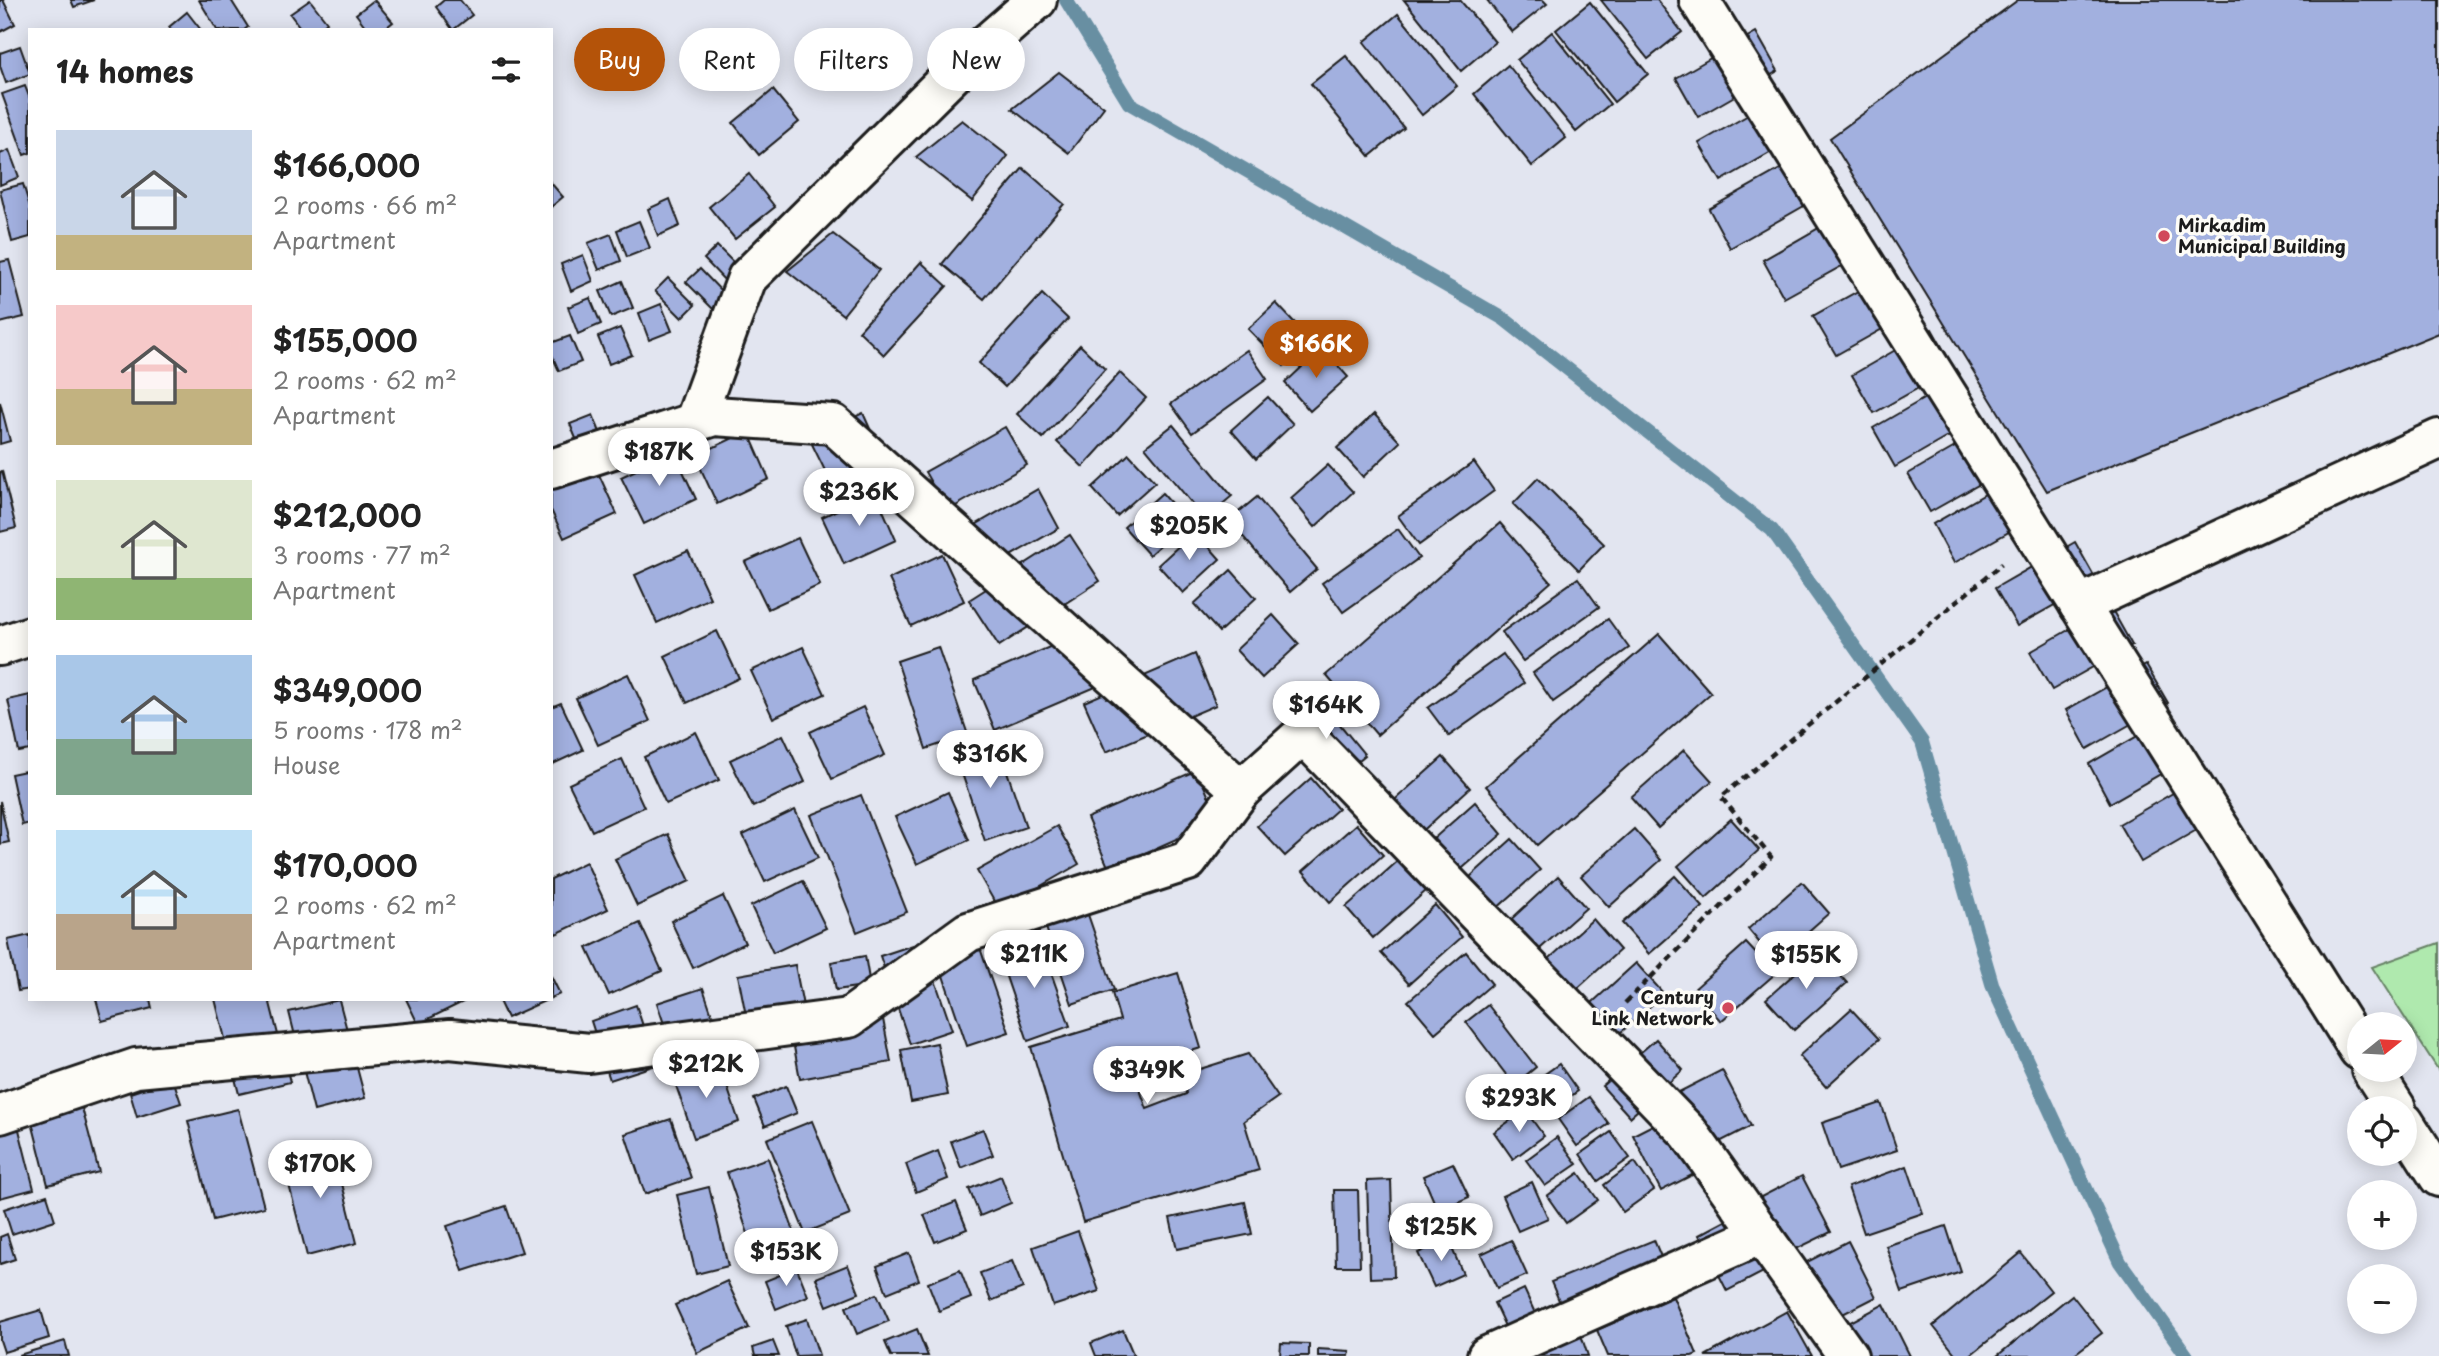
<!DOCTYPE html>
<meta charset="utf-8">
<style>
body{margin:0;font-family:"Playpen Sans",sans-serif;background:#f6f6f6;color:#222;height:100vh;display:flex;flex-direction:column;font-size:26px;white-space:nowrap}
*{box-sizing:border-box;margin:0}
p{font-size:23px;color:#767676}
.icon{flex:none;width:38px;height:38px;fill:none;stroke:currentColor;stroke-width:2;stroke-linecap:round;stroke-linejoin:round}
.map{position:relative;flex:1;overflow:hidden}
.side{position:absolute;left:28px;top:28px;width:525px;height:973px;display:flex;flex-direction:column;background:#fff;border-radius:0px;box-shadow:0 4px 18px #0003}
.side>*{flex:none}
.top-card{position:absolute;left:574px;top:28px;width:665px;height:63px;display:flex;gap:14px}
.needle{width:46px;rotate:72deg}
.tools{position:absolute;left:2347px;top:1012px;display:grid;gap:14px}
.tools a{display:grid;place-items:center;width:70px;height:70px;border-radius:50%;background:#fff;box-shadow:0 4px 18px #0003;font-size:35px}
.price{position:absolute;translate:-50% -60px;padding:0 16px;border-radius:24px;background:#fff;color:#222;font-size:23px;line-height:46px;filter:drop-shadow(0 2px 4px #0008)}
.price::after{content:'';position:absolute;left:50%;top:42px;width:21px;height:16px;margin-left:-10px;background:inherit;clip-path:polygon(0 0,100% 0,50% 100%)}
.price.on{background:#b45309;color:#fff}
ul{padding:0;list-style:none}
li{display:flex;align-items:center;gap:21px;height:175px;padding:0 28px}
li span{display:grid;place-items:center;flex:none;width:196px;height:140px;border-radius:0px;color:#555}
li>.icon{margin-inline-start:auto}
span .icon{width:84px;height:84px;fill:#fffc;stroke-width:1}
li b{font-size:30px}
h2{display:flex;justify-content:space-between;align-items:center;height:84px;padding:0 28px;font-size:30px}
.chip{padding:0 24px;border-radius:32px;background:#fff;box-shadow:0 4px 18px #0003;font-size:24px;line-height:63px}
.chip.on{background:#b45309;color:#fff}
.map>svg:first-child{display:block}
</style>
<div class="map">
<svg width="2439" height="1356" viewBox="0 0 2439 1356">
<rect width="100%" height="100%" fill="#e2e5f0"/>
<filter id="ink" filterUnits="userSpaceOnUse"><feTurbulence type="fractalNoise" baseFrequency=".0143" numOctaves="2"/><feDisplacementMap in="SourceGraphic" scale="14" xChannelSelector="R" yChannelSelector="G"/><feConvolveMatrix kernelMatrix="1 2 1 2 8 2 1 2 1" color-interpolation-filters="sRGB"/></filter>
<g filter="url(#ink)">
<!-- green -->
<path fill="#afe9ae" stroke="#668265" stroke-width="2" d="M2439,943V1071L2372,967Z"/>
<g fill="none" stroke-linecap="round" stroke-linejoin="round">
<!-- stream -->
<path stroke="#678fa2" stroke-width="14" d="M1066,0L1129,103L1504,319L1772,530L1922,742L1993,987L2120,1262L2187,1356"/>
</g>
<!-- building -->
<g fill="#a2b0df" stroke="#1c1c1c" stroke-width="2">
<path d="M0,0H3L15,24L0,32Z"/>
<path d="M71,0H94L74,7Z"/>
<path d="M199,0H231L248,27L244,30H217Z"/>
<path d="M310,0L327,22L317,30H302L290,14Z"/>
<path d="M374,0L393,22L383,30H368L356,14Z"/>
<path d="M444,0H460L472,15L453,30L436,7Z"/>
<path d="M1404,0H1460L1495,42L1461,71Z"/>
<path d="M1487,0H1543L1547,4L1512,32Z"/>
<path d="M1601,0H1657L1682,32L1648,59Z"/>
<path d="M2018,0H2439V333L2047,491L1830,138Z"/>
<path d="M1590,2L1648,74L1614,102L1556,30Z"/>
<path d="M187,12L201,30H171L169,27Z"/>
<path d="M1398,14L1457,86L1422,115L1364,42Z"/>
<path d="M1552,32L1610,104L1576,132L1517,60Z"/>
<path d="M1756,32L1778,71L1698,117L1676,78Z"/>
<path d="M20,46L30,74L6,83L0,66V53Z"/>
<path d="M1346,56L1404,128L1370,156L1311,84Z"/>
<path d="M1508,65L1566,138L1532,166L1474,94Z"/>
<path d="M1059,72L1104,107L1069,153L1012,109Z"/>
<path d="M25,86L30,99V153L24,155L2,94Z"/>
<path d="M773,90L799,122L759,155L733,123Z"/>
<path d="M1780,97L1801,135L1721,181L1699,143Z"/>
<path d="M962,120L1008,156L972,201L916,157Z"/>
<path d="M9,150L19,177L0,185V154Z"/>
<path d="M1789,164L1811,202L1730,248L1709,209Z"/>
<path d="M1023,168L1064,204L984,299L942,264Z"/>
<path d="M749,174L775,207L735,239L709,207Z"/>
<path d="M551,183L563,197L551,207Z"/>
<path d="M23,184L30,207V237L12,242L0,190Z"/>
<path d="M670,199L680,226L658,236L648,209Z"/>
<path d="M1843,214L1865,253L1784,298L1763,260Z"/>
<path d="M639,221L650,248L627,257L617,230Z"/>
<path d="M611,234L621,261L599,270L588,243Z"/>
<path d="M833,234L879,270L843,315L787,271Z"/>
<path d="M717,246L744,273L730,286L704,259Z"/>
<path d="M583,255L593,281L571,291L561,264Z"/>
<path d="M9,260L24,317L0,323V262Z"/>
<path d="M921,262L947,286L884,355L859,331Z"/>
<path d="M700,269L726,296L713,309L686,282Z"/>
<path d="M1894,271L1916,310L1836,355L1813,316Z"/>
<path d="M668,278L695,305L682,318L655,291Z"/>
<path d="M622,281L633,308L611,317L600,291Z"/>
<path d="M1042,294L1068,319L1005,387L979,363Z"/>
<path d="M590,298L601,324L578,334L568,307Z"/>
<path d="M1276,303L1310,339L1284,366L1248,329Z"/>
<path d="M661,304L672,331L649,340L639,313Z"/>
<path d="M620,328L632,355L609,364L598,337Z"/>
<path d="M1932,329L1954,368L1874,413L1852,375Z"/>
<path d="M570,336L581,362L559,371L551,353V343Z"/>
<path d="M1080,345L1105,369L1043,438L1017,414Z"/>
<path d="M1322,348L1348,377L1310,411L1285,383Z"/>
<path d="M1247,350L1267,379L1192,433L1171,404Z"/>
<path d="M1120,373L1146,398L1083,467L1057,442Z"/>
<path d="M1953,382L1975,421L1895,467L1873,428Z"/>
<path d="M1268,397L1293,424L1256,459L1231,430Z"/>
<path d="M0,402L10,441L0,444Z"/>
<path d="M863,413L884,460L832,485L809,438Z"/>
<path d="M1374,414L1400,442L1363,477L1337,448Z"/>
<path d="M593,415L604,442L581,451L570,424Z"/>
<path d="M1173,425L1232,496L1205,519L1145,447Z"/>
<path d="M1005,427L1027,465L947,511L925,472Z"/>
<path d="M1988,428L2010,467L1930,512L1908,474Z"/>
<path d="M748,431L769,479L717,504L695,456Z"/>
<path d="M674,452L696,499L644,524L621,477Z"/>
<path d="M1129,454L1155,482L1117,516L1092,488Z"/>
<path d="M1474,462L1494,491L1419,545L1398,516Z"/>
<path d="M1328,465L1353,492L1315,527L1291,498Z"/>
<path d="M595,466L617,514L564,538L551,510V487Z"/>
<path d="M2,471L16,528L0,532V472Z"/>
<path d="M1538,478L1604,544L1579,570L1513,504Z"/>
<path d="M2013,478L2035,517L1954,563L1933,524Z"/>
<path d="M1038,489L1059,528L979,574L958,535Z"/>
<path d="M875,492L896,540L844,564L822,517Z"/>
<path d="M1162,493L1187,521L1149,555L1124,527Z"/>
<path d="M1257,497L1317,569L1290,592L1229,520Z"/>
<path d="M1500,523L1551,582L1377,735L1326,675Z"/>
<path d="M1398,529L1419,558L1343,612L1322,583Z"/>
<path d="M1195,531L1220,559L1183,593L1158,565Z"/>
<path d="M1070,535L1100,581L999,646L969,600Z"/>
<path d="M798,538L820,585L768,609L745,562Z"/>
<path d="M2075,542L2097,581L2017,626L1995,588Z"/>
<path d="M688,551L710,598L657,623L635,575Z"/>
<path d="M942,554L964,601L911,626L889,579Z"/>
<path d="M1231,570L1256,598L1219,632L1194,604Z"/>
<path d="M1578,578L1599,607L1523,661L1502,632Z"/>
<path d="M2110,606L2132,645L2052,690L2030,652Z"/>
<path d="M1273,615L1299,644L1262,678L1236,650Z"/>
<path d="M1608,619L1629,648L1553,702L1533,673Z"/>
<path d="M717,631L739,678L687,703L665,656Z"/>
<path d="M1084,632L1105,683L995,730L974,680Z"/>
<path d="M1659,634L1711,693L1537,845L1486,786Z"/>
<path d="M803,647L825,694L773,718L751,671Z"/>
<path d="M938,647L968,735L926,749L897,661Z"/>
<path d="M1195,654L1216,705L1106,752L1084,702Z"/>
<path d="M1503,654L1524,683L1449,736L1428,708Z"/>
<path d="M2146,665L2168,703L2087,749L2066,710Z"/>
<path d="M628,674L650,721L598,745L576,698Z"/>
<path d="M30,695V750L19,752L8,700Z"/>
<path d="M1320,700L1365,755L1333,782L1288,727Z"/>
<path d="M561,703L583,750L551,765V707Z"/>
<path d="M863,707L885,755L832,779L810,732Z"/>
<path d="M2169,718L2190,757L2110,803L2089,764Z"/>
<path d="M696,732L719,780L666,804L644,757Z"/>
<path d="M783,735L805,782L753,807L730,760Z"/>
<path d="M996,739L1026,827L985,841L955,753Z"/>
<path d="M1684,750L1712,781L1658,828L1631,797Z"/>
<path d="M1443,757L1470,788L1417,836L1390,804Z"/>
<path d="M622,759L644,807L592,831L569,784Z"/>
<path d="M30,770V823L22,825L11,774Z"/>
<path d="M1197,770L1219,820L1109,869L1087,818Z"/>
<path d="M1311,778L1338,809L1285,856L1257,826Z"/>
<path d="M2199,778L2221,816L2141,862L2119,824Z"/>
<path d="M948,792L969,840L917,864L895,817Z"/>
<path d="M861,795L907,912L857,932L811,815Z"/>
<path d="M0,801L9,842L0,844Z"/>
<path d="M1475,802L1502,834L1449,880L1422,849Z"/>
<path d="M795,810L818,858L765,882L743,835Z"/>
<path d="M1731,819L1759,850L1706,898L1678,866Z"/>
<path d="M1356,824L1383,855L1330,902L1303,871Z"/>
<path d="M1057,826L1079,864L999,910L977,871Z"/>
<path d="M1634,829L1661,860L1609,907L1581,876Z"/>
<path d="M668,834L690,881L637,906L615,859Z"/>
<path d="M1512,839L1540,870L1487,917L1460,886Z"/>
<path d="M1399,860L1426,891L1373,938L1346,907Z"/>
<path d="M586,862L608,909L556,934L551,924V879Z"/>
<path d="M1558,876L1586,908L1533,955L1506,924Z"/>
<path d="M1675,876L1703,907L1649,954L1622,923Z"/>
<path d="M803,881L826,928L773,953L751,906Z"/>
<path d="M1802,882L1829,913L1775,961L1748,929Z"/>
<path d="M723,896L745,943L693,968L671,921Z"/>
<path d="M1084,903L1114,990L1072,1004L1042,916Z"/>
<path d="M1435,905L1462,937L1409,984L1381,953Z"/>
<path d="M1593,919L1620,950L1567,998L1540,967Z"/>
<path d="M640,923L662,971L609,995L587,948Z"/>
<path d="M30,935V989L18,991L8,940Z"/>
<path d="M1039,939L1070,1026L1028,1041L998,953Z"/>
<path d="M922,942L952,1030L910,1044L880,956Z"/>
<path d="M1746,943L1775,974L1721,1021L1693,990Z"/>
<path d="M979,945L1009,1032L967,1046L937,958Z"/>
<path d="M1466,952L1492,984L1435,1033L1408,1001Z"/>
<path d="M1819,952L1847,983L1794,1030L1766,999Z"/>
<path d="M865,956L870,985L836,990L831,962Z"/>
<path d="M1636,963L1664,994L1611,1041L1584,1010Z"/>
<path d="M795,965L805,1016L748,1026L738,975Z"/>
<path d="M1178,973L1201,1048L1155,1062H1130L1147,1109L1186,1094L1184,1074L1248,1054L1278,1097L1244,1121L1259,1170L1083,1222L1031,1047L1120,1020L1112,993Z"/>
<path d="M551,976L560,994L551,998Z"/>
<path d="M703,988L723,1047L677,1063L657,1003Z"/>
<path d="M96,999H150L152,1008L102,1021Z"/>
<path d="M215,999H269L290,1082L239,1094Z"/>
<path d="M406,999H469L418,1024Z"/>
<path d="M498,999H549L507,1018Z"/>
<path d="M339,1000L365,1098L314,1111L289,1012Z"/>
<path d="M636,1005L656,1065L610,1080L591,1021Z"/>
<path d="M1488,1005L1536,1067L1514,1085L1466,1022Z"/>
<path d="M1851,1009L1879,1039L1826,1087L1799,1056Z"/>
<path d="M883,1019L891,1062L800,1079L792,1036Z"/>
<path d="M1656,1039L1683,1070L1630,1117L1602,1086Z"/>
<path d="M937,1043L948,1095L911,1102L901,1050Z"/>
<path d="M719,1062L739,1122L694,1138L673,1077Z"/>
<path d="M1559,1064L1578,1091L1547,1113L1528,1086Z"/>
<path d="M1722,1070L1751,1126L1708,1148L1679,1092Z"/>
<path d="M73,1074L99,1172L48,1185L23,1087Z"/>
<path d="M173,1079L181,1103L137,1117L130,1093Z"/>
<path d="M786,1086L797,1113L765,1126L754,1099Z"/>
<path d="M9,1090L34,1189L0,1198V1093Z"/>
<path d="M1589,1097L1609,1124L1577,1146L1558,1119Z"/>
<path d="M1881,1103L1897,1150L1838,1170L1822,1123Z"/>
<path d="M238,1109L264,1207L213,1220L188,1121Z"/>
<path d="M1525,1110L1544,1136L1513,1159L1494,1132Z"/>
<path d="M1676,1113L1704,1169L1661,1191L1633,1135Z"/>
<path d="M671,1119L691,1178L645,1194L625,1134Z"/>
<path d="M812,1121L850,1215L805,1233L767,1139Z"/>
<path d="M983,1129L993,1155L961,1168L951,1141Z"/>
<path d="M1611,1132L1630,1158L1598,1181L1580,1154Z"/>
<path d="M1557,1137L1577,1164L1545,1186L1526,1160Z"/>
<path d="M332,1144L357,1243L307,1256L282,1157Z"/>
<path d="M938,1151L948,1179L916,1192L906,1164Z"/>
<path d="M768,1158L799,1246L757,1260L727,1172Z"/>
<path d="M1635,1162L1654,1190L1623,1212L1604,1185Z"/>
<path d="M1453,1163L1469,1197L1438,1211L1423,1176Z"/>
<path d="M1907,1166L1923,1213L1864,1233L1848,1187Z"/>
<path d="M1579,1173L1598,1200L1566,1223L1547,1196Z"/>
<path d="M1001,1176L1011,1203L980,1216L969,1189Z"/>
<path d="M1802,1176L1831,1232L1788,1253L1759,1198Z"/>
<path d="M1391,1180L1394,1277L1370,1278L1367,1181Z"/>
<path d="M1532,1182L1548,1218L1518,1231L1502,1196Z"/>
<path d="M709,1187L728,1266L696,1274L677,1195Z"/>
<path d="M1334,1190H1358L1360,1266H1336Z"/>
<path d="M47,1195L55,1220L12,1234L4,1209Z"/>
<path d="M956,1202L967,1229L935,1242L924,1215Z"/>
<path d="M1245,1202L1252,1234L1177,1249L1170,1218Z"/>
<path d="M506,1206L522,1252L463,1271L447,1226Z"/>
<path d="M1742,1212L1771,1268L1727,1291L1699,1235Z"/>
<path d="M1946,1226L1961,1272L1902,1292L1886,1246Z"/>
<path d="M1078,1231L1099,1291L1053,1306L1033,1247Z"/>
<path d="M7,1234L15,1259L0,1264V1237Z"/>
<path d="M1448,1239L1463,1274L1434,1287L1418,1253Z"/>
<path d="M1511,1240L1527,1275L1497,1288L1481,1254Z"/>
<path d="M1654,1240L1666,1269L1564,1312L1551,1282Z"/>
<path d="M1848,1241L1876,1297L1833,1319L1805,1263Z"/>
<path d="M909,1253L919,1280L887,1293L877,1266Z"/>
<path d="M2021,1253L2051,1291L1969,1356H1957L1933,1326Z"/>
<path d="M1012,1261L1023,1288L991,1301L980,1273Z"/>
<path d="M848,1265L859,1293L827,1306L816,1278Z"/>
<path d="M797,1268L808,1296L776,1309L765,1281Z"/>
<path d="M960,1270L971,1298L939,1311L928,1283Z"/>
<path d="M727,1281L749,1328L697,1353L675,1305Z"/>
<path d="M1524,1289L1540,1324L1510,1337L1494,1303Z"/>
<path d="M877,1294L889,1321L857,1334L846,1307Z"/>
<path d="M2072,1295L2102,1333L2072,1356H1997Z"/>
<path d="M1673,1297L1697,1354L1692,1356H1608L1597,1330Z"/>
<path d="M1884,1304L1910,1356H1856L1841,1327Z"/>
<path d="M41,1310L49,1338L4,1352L0,1340V1322Z"/>
<path d="M1787,1311L1812,1356H1705Z"/>
<path d="M807,1319L819,1355L796,1356L786,1326Z"/>
<path d="M917,1329L928,1356H891L885,1342Z"/>
<path d="M1123,1330L1134,1356H1096L1091,1343Z"/>
<path d="M1580,1332L1588,1356H1537L1534,1347Z"/>
<path d="M65,1341L69,1356H19V1355Z"/>
<path d="M773,1341L779,1356H755L753,1348Z"/>
<path d="M1281,1343L1309,1344V1356H1280Z"/>
<path d="M1318,1349L1350,1351L1349,1356H1318Z"/>
</g>
<g fill="none" stroke-linecap="round" stroke-linejoin="round">
<!-- street casing -->
<g stroke="#1c1c1c" stroke-width="44">
<g id="street">
<path d="M1699,0L2359,1050"/>
<path d="M694,423L747,278L960,67L1037,0"/>
<path d="M551,469L714,416L833,424L1241,790L1303,734L1689,1133L1848,1356"/>
<path d="M2079,605L2439,439"/>
<path d="M0,646L30,636"/>
<path d="M2371,1069L2396,1108"/>
<path d="M0,1114L136,1068L450,1039L589,1053L849,1018L968,932L1188,861L1241,790"/>
<path d="M2404,1122L2439,1177"/>
<path d="M1487,1356L1762,1234"/>
</g>
</g>
<!-- path -->
<path stroke="#1c1c1c" stroke-width="4.5" stroke-dasharray="7 5" stroke-linecap="butt" d="M1625,1003L1771,857L1721,797L2002,564"/>
<!-- street -->
<use href="#street" stroke="#fdfcf7" stroke-width="38"/>
</g>
</g>
<!-- markers -->
<g fill="#d1495b" stroke="#fdfcf7" stroke-width="2.5">
<circle cx="2164" cy="236" r="7"/>
<circle cx="1728" cy="1008" r="7"/>
</g>
<g text-anchor="middle" stroke-width="7" stroke-linejoin="round" paint-order="stroke">
<!-- poi labels -->
<g font-size="18" font-weight="bold" fill="#1c1c1c" stroke="#fdfcf7" text-anchor="start">
<text x="2178" y="232">Mirkadim<tspan x="2178" dy="21">Municipal Building</tspan></text>
<text x="1714" y="1004" text-anchor="end">Century<tspan x="1714" dy="21">Link Network</tspan></text>
</g>
</g>
</svg>
<div class="tools">
<a><svg class="needle" viewBox="-14 -14 28 28"><path d="M0-13l5 13h-10z" fill="#e53935"/><path d="M0 13l5-13h-10z" fill="#767676"/></svg></a>
<a><svg class="icon" aria-label="locate" viewBox="0 0 24 24"><circle cx="12" cy="12" r="6"/><path d="M12 2v4M12 18v4M2 12h4M18 12h4"/></svg></a>
<a>+</a>
<a>−</a>
</div>
<b class="price on" style="left:1316px;top:380px">$166K</b>
<b class="price" style="left:659px;top:488px">$187K</b>
<b class="price" style="left:859px;top:528px">$236K</b>
<b class="price" style="left:1189px;top:562px">$205K</b>
<b class="price" style="left:1326px;top:741px">$164K</b>
<b class="price" style="left:990px;top:790px">$316K</b>
<b class="price" style="left:1034px;top:990px">$211K</b>
<b class="price" style="left:1806px;top:991px">$155K</b>
<b class="price" style="left:706px;top:1100px">$212K</b>
<b class="price" style="left:1147px;top:1106px">$349K</b>
<b class="price" style="left:1519px;top:1134px">$293K</b>
<b class="price" style="left:320px;top:1200px">$170K</b>
<b class="price" style="left:1441px;top:1263px">$125K</b>
<b class="price" style="left:786px;top:1288px">$153K</b>
<div class="top-card">
<a class="chip on">Buy</a>
<a class="chip">Rent</a>
<a class="chip">Filters</a>
<a class="chip">New</a>
</div>
<section class="side">
<h2>14 homes<svg class="icon" aria-label="filters" viewBox="0 0 24 24"><path d="M4 7h16M4 17h16"/><circle cx="9" cy="7" r="2"/><circle cx="15" cy="17" r="2"/></svg></h2>
<ul>
<li><span style="background:linear-gradient(#c9d6e8 75%,#c2b280 0)"><svg class="icon" aria-label="home" viewBox="0 0 24 24"><path d="M3 11l9-7 9 7M6 9v11h12V9"/></svg></span><div><b>$166,000</b><p>2 rooms · 66 m²</p><p>Apartment</p></div></li>
<li><span style="background:linear-gradient(#f6c9c9 60%,#c2b280 0)"><svg class="icon" aria-label="home" viewBox="0 0 24 24"><path d="M3 11l9-7 9 7M6 9v11h12V9"/></svg></span><div><b>$155,000</b><p>2 rooms · 62 m²</p><p>Apartment</p></div></li>
<li><span style="background:linear-gradient(#dfe7d0 70%,#8fb573 0)"><svg class="icon" aria-label="home" viewBox="0 0 24 24"><path d="M3 11l9-7 9 7M6 9v11h12V9"/></svg></span><div><b>$212,000</b><p>3 rooms · 77 m²</p><p>Apartment</p></div></li>
<li><span style="background:linear-gradient(#a9c7e8 60%,#7fa58c 0)"><svg class="icon" aria-label="home" viewBox="0 0 24 24"><path d="M3 11l9-7 9 7M6 9v11h12V9"/></svg></span><div><b>$349,000</b><p>5 rooms · 178 m²</p><p>House</p></div></li>
<li><span style="background:linear-gradient(#bfe0f5 60%,#b9a48a 0)"><svg class="icon" aria-label="home" viewBox="0 0 24 24"><path d="M3 11l9-7 9 7M6 9v11h12V9"/></svg></span><div><b>$170,000</b><p>2 rooms · 62 m²</p><p>Apartment</p></div></li>
</ul>
</section>
</div>
